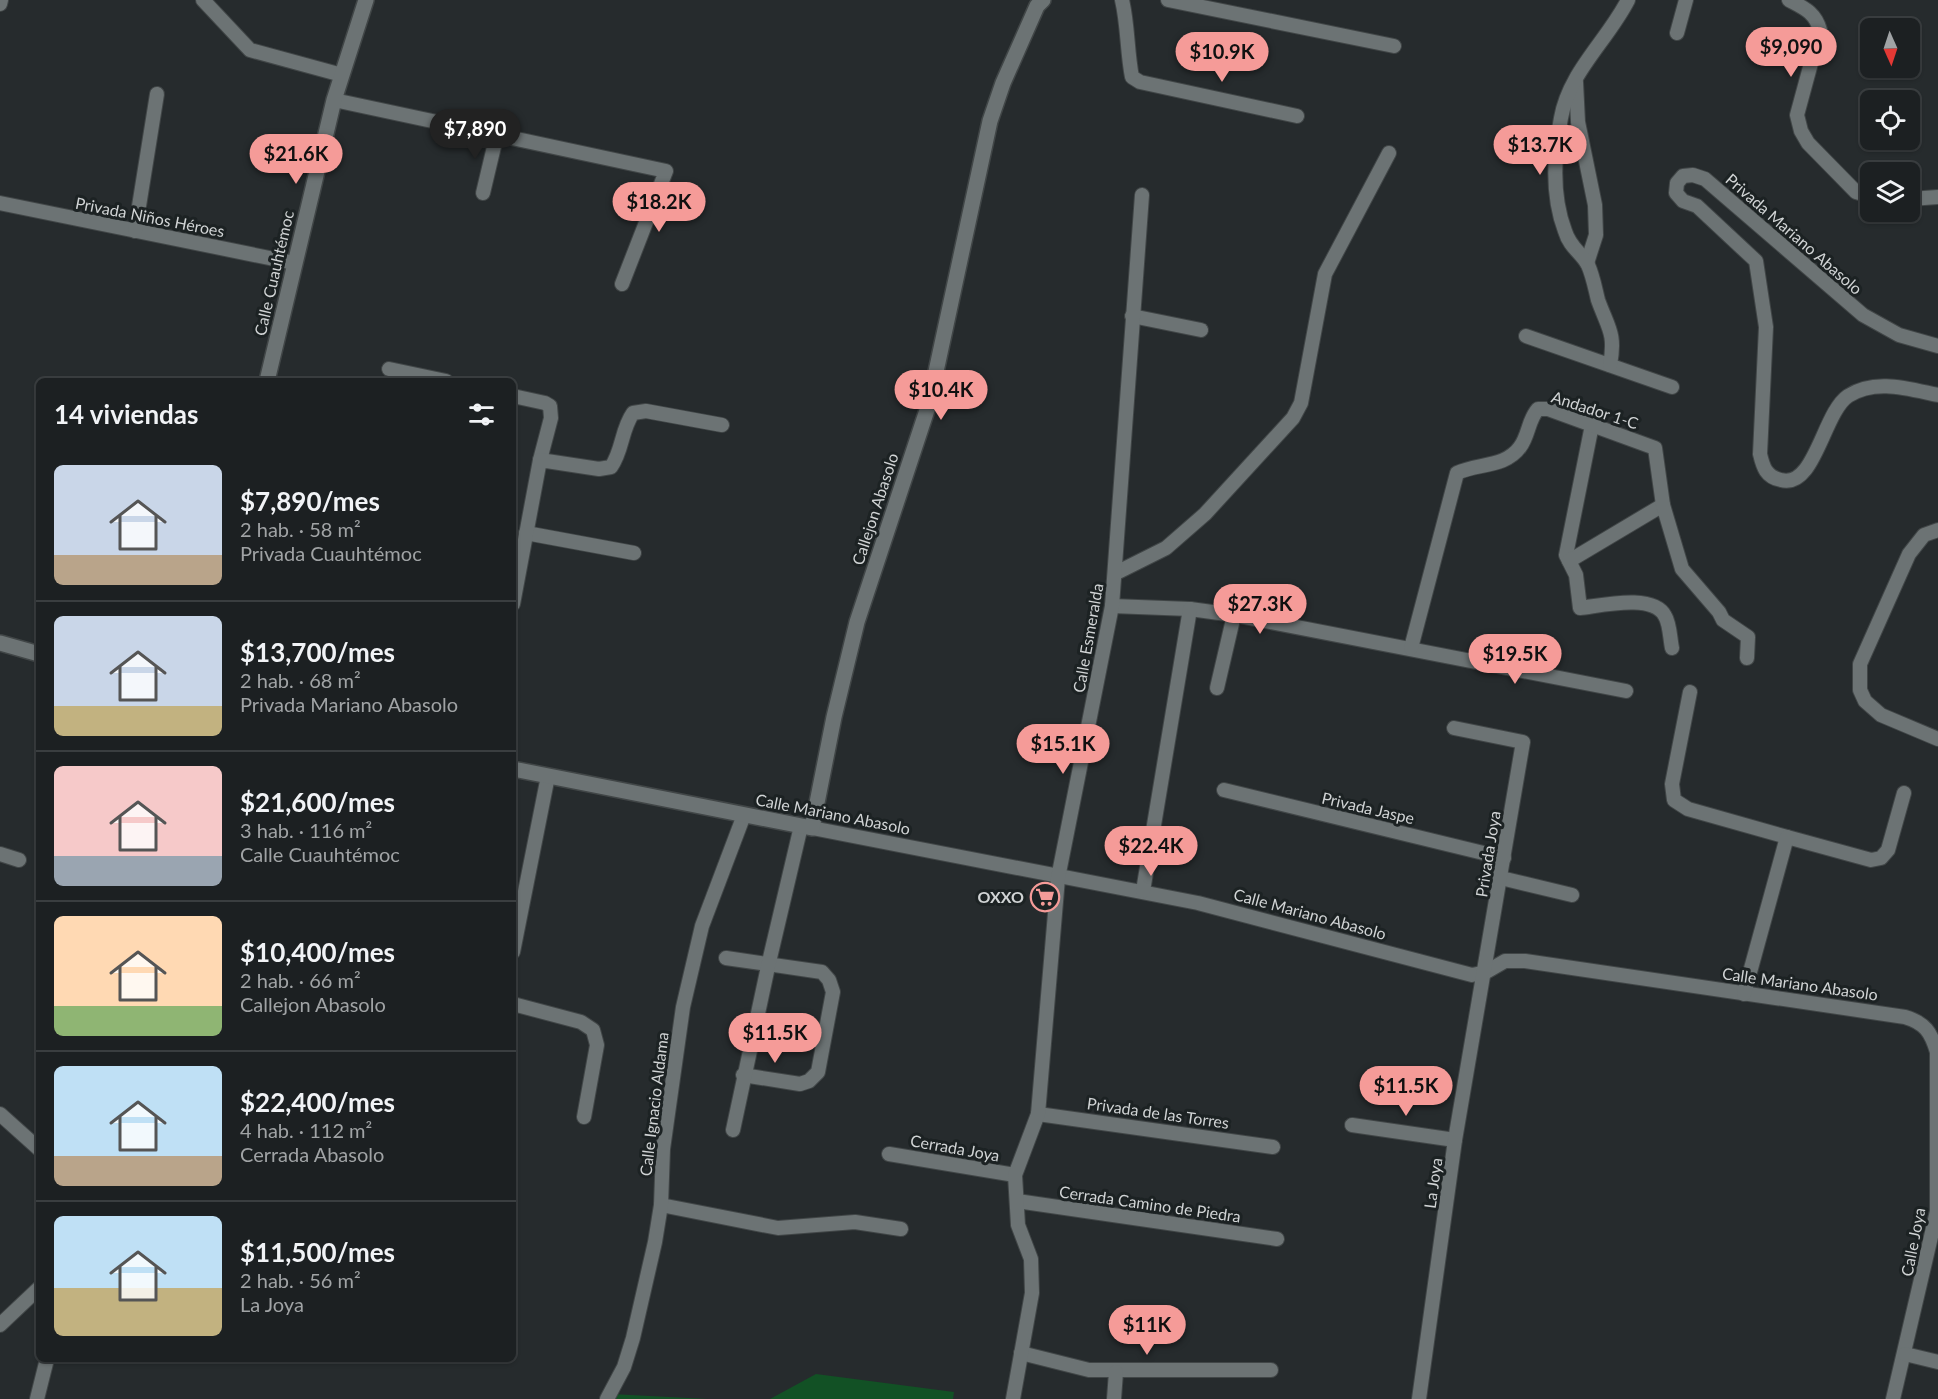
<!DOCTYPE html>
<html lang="es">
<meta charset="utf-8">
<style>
body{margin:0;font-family:Lato,sans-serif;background:#25282a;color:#f1f3f6;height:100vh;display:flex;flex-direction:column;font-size:22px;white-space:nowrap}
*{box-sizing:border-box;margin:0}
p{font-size:20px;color:#a0a3a5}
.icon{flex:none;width:33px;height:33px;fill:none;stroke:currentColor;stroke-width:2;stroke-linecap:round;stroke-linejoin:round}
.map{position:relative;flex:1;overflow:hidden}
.panel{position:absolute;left:36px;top:378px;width:480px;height:984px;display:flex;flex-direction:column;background:#1c2022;border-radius:9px;box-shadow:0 2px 4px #0004,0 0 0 2px #3a3e40}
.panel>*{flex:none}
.needle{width:39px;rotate:177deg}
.controls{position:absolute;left:1860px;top:18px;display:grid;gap:12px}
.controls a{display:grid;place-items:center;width:60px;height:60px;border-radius:9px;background:#1c2022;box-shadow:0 2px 4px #0004,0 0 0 2px #3a3e40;font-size:30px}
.price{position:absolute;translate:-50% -51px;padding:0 14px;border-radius:21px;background:#f59b98;color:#111;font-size:20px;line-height:39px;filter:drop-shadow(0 2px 3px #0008)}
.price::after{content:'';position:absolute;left:50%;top:36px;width:18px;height:14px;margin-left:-9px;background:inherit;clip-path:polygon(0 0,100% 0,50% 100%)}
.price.selected{background:#222;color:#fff}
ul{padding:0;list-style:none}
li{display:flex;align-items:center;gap:18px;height:150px;padding:0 18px}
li+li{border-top:2px solid #3a3e40}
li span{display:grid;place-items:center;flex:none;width:168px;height:120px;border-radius:9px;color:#555}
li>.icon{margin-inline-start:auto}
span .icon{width:72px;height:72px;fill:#fffc;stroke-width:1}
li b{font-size:26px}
h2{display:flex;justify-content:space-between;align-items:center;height:72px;padding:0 18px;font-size:26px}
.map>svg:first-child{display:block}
</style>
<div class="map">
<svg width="1938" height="1399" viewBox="0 0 1938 1399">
<rect width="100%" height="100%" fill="#262b2d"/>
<!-- green -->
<g fill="#125125">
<path d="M816,1374L954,1392L953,1399H770Z"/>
<path d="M611,1394L708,1399H607Z"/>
</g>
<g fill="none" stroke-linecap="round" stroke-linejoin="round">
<!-- street casing -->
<g stroke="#414647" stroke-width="16">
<g id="street">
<path d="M203,0L250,50L342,75"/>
<path d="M1122,0C1128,25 1127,52 1132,77L1140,82L1297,116"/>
<path d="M1168,0L1394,46"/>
<path d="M1789,0C1804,8 1815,12 1820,30L1797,115L1801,131L1808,143L1856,192L1870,196"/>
<path d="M0,4L1,0"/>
<path d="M1677,33L1686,0"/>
<path d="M1576,82L1578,122L1595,205L1596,235L1587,263"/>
<path d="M334,100L666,171L622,284"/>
<path d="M483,193L497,134"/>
<path d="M1910,199L1938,197"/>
<path d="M0,203L294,263"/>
<path d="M135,231L157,94"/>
<path d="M1132,316L1201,330"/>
<path d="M1526,336L1672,387"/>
<path d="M1938,346L1899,335L1863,315L1705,179L1693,175L1683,176L1677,183L1676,193L1683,201L1697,206L1756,261L1766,327L1760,454C1763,467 1766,477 1781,480C1815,489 1823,413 1848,396C1875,378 1909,389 1938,395"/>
<path d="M1610,365C1616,333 1608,328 1598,300C1595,288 1593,276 1588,265C1582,253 1570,248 1565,231C1552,197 1554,154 1561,118C1569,72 1607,41 1628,0"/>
<path d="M389,369L446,381"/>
<path d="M513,396L545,403L550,406L551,418L540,460"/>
<path d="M1592,425L1566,555L1576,575L1580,608C1600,606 1653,593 1665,616C1670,624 1670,639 1672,648"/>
<path d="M1938,530L1924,535L1909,554L1860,664V690L1865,701L1881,715L1938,739"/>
<path d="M526,533L634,553"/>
<path d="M1569,561L1663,505"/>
<path d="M1116,573L1166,548L1205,514L1293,418L1301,403L1325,274L1389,153"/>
<path d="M513,604L540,460L599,469L611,467C623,450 621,430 633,413L646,411L722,425"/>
<path d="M1112,606L1190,609L1234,615L1626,691"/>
<path d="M1411,648L1457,473C1477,463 1505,468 1520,447C1529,435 1528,420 1538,409H1548L1655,448L1663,505L1682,569L1719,612L1723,620L1748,637L1747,658"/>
<path d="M1217,688L1234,615"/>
<path d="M1690,692L1672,784L1674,800L1688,809L1787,837"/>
<path d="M1224,790L1504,858"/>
<path d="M812,828L1198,903L1472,975L1486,972L1505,961H1525L1905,1017C1925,1023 1931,1032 1937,1052V1211L1893,1399"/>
<path d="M0,854L19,860"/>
<path d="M1501,878L1572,895"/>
<path d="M1143,891L1190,609"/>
<path d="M513,952L548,776"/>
<path d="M726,958L822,972L829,980L833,992L818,1072L809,1081L800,1084L743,1075"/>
<path d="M1744,994L1787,837L1871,860L1881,858L1888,850L1904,793"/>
<path d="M513,1004L581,1022L593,1030L597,1045L584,1117"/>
<path d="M0,1114L39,1149"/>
<path d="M1038,1114L1273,1147"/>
<path d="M1352,1125L1455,1140"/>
<path d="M733,1130L769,962L801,826"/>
<path d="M889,1154L1015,1175"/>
<path d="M1017,1201L1277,1239"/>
<path d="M661,1205L778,1228L855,1222L901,1229"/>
<path d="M0,1325L39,1288"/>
<path d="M1021,1353L1089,1370H1271"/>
<path d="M1905,1354L1938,1362"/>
<path d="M37,1399L47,1359"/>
<path d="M607,1399L624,1367L633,1338L655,1242L661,1205L663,1149L683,1007L702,926L744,815"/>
<path d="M1013,1399L1032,1293L1031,1259L1018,1225L1015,1175L1038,1114L1058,878L1112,606L1142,195"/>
<path d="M1114,1399L1116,1372"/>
<path d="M1419,1399L1455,1140L1523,742L1454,728"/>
</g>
</g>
<!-- secondary casing -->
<g stroke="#414647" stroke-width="18">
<g id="secondary">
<path d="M267,381L334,100L366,0"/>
<path d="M0,643L39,654"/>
<path d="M513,769L812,828L834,717L857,622L929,404L990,121L1003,83L1037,6L1043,0"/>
</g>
</g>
<!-- street -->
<use href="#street" stroke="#6c7374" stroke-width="14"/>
<!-- secondary -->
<use href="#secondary" stroke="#6c7374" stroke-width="15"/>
</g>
<!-- icons -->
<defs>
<g id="supermarket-ring" transform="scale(1.5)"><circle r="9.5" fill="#1c2223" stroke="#f59b98" stroke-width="1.5"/><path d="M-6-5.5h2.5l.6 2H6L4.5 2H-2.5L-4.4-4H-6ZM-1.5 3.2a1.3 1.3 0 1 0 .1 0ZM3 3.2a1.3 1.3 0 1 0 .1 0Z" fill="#f59b98"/></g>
</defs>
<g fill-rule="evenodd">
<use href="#supermarket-ring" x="1045" y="897"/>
</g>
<g text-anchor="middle" stroke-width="6" stroke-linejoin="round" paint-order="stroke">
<!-- street labels -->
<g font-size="16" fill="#d1d4d5" stroke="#1c2223">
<text transform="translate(150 217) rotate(11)" y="6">Privada Niños Héroes</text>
<text transform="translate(1794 234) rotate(41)" y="6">Privada Mariano Abasolo</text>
<text transform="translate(274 273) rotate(-77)" y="6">Calle Cuauhtémoc</text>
<text transform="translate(1595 410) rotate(18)" y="6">Andador 1-C</text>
<text transform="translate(875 509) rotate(-72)" y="6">Callejon Abasolo</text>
<text transform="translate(1088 638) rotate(-80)" y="6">Calle Esmeralda</text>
<text transform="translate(1368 808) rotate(13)" y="6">Privada Jaspe</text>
<text transform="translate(833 814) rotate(11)" y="6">Calle Mariano Abasolo</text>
<text transform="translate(1488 854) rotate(-81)" y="6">Privada Joya</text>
<text transform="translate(1310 914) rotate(15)" y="6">Calle Mariano Abasolo</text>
<text transform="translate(1800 984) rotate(8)" y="6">Calle Mariano Abasolo</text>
<text transform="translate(654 1104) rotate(-83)" y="6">Calle Ignacio Aldama</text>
<text transform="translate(1158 1113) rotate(8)" y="6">Privada de las Torres</text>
<text transform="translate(955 1148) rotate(10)" y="6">Cerrada Joya</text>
<text transform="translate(1433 1183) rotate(-82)" y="6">La Joya</text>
<text transform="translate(1150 1204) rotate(8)" y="6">Cerrada Camino de Piedra</text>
<text transform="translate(1913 1242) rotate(-79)" y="6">Calle Joya</text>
</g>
<!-- poi labels -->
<g font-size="16" font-weight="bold" fill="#d1d4d5" stroke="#1c2223" text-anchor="end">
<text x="1024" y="903">OXXO</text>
</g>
</g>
</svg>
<div class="controls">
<a><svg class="needle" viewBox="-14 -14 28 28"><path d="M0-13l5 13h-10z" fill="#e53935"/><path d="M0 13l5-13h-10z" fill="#a0a3a5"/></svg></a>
<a><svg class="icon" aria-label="locate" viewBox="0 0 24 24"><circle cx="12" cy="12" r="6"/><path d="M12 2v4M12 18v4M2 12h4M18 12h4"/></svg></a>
<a><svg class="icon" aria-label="layers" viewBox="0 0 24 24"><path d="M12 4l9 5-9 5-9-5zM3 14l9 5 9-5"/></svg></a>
</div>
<b class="price" style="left:1791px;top:78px">$9,090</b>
<b class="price" style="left:1222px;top:83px">$10.9K</b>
<b class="price selected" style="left:475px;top:160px">$7,890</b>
<b class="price" style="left:1540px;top:176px">$13.7K</b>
<b class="price" style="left:296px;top:185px">$21.6K</b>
<b class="price" style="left:659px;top:233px">$18.2K</b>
<b class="price" style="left:941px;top:421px">$10.4K</b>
<b class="price" style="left:1260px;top:635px">$27.3K</b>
<b class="price" style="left:1515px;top:685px">$19.5K</b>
<b class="price" style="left:1063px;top:775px">$15.1K</b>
<b class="price" style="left:1151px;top:877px">$22.4K</b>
<b class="price" style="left:775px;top:1064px">$11.5K</b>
<b class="price" style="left:1406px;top:1117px">$11.5K</b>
<b class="price" style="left:1147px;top:1356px">$11K</b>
<section class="panel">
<h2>14 viviendas<svg class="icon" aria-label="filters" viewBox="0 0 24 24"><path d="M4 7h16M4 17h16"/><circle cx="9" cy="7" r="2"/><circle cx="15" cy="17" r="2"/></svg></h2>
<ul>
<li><span style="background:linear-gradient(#c9d6e8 75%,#b9a48a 0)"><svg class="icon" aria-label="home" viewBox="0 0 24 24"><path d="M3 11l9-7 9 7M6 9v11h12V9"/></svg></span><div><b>$7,890/mes</b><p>2 hab. · 58 m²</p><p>Privada Cuauhtémoc</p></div></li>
<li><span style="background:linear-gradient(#c9d6e8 75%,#c2b280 0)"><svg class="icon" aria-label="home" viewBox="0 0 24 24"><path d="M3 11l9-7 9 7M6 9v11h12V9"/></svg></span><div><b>$13,700/mes</b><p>2 hab. · 68 m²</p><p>Privada Mariano Abasolo</p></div></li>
<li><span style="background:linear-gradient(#f6c9c9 75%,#9aa5b1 0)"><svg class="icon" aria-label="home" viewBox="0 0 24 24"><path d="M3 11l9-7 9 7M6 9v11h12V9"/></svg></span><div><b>$21,600/mes</b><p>3 hab. · 116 m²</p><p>Calle Cuauhtémoc</p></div></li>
<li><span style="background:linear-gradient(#ffd9b3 75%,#8fb573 0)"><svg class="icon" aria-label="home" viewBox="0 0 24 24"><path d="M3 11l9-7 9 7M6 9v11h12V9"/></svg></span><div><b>$10,400/mes</b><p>2 hab. · 66 m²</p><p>Callejon Abasolo</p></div></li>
<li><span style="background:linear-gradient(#bfe0f5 75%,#b9a48a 0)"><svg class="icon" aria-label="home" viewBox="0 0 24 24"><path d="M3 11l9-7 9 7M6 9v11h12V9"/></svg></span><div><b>$22,400/mes</b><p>4 hab. · 112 m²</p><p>Cerrada Abasolo</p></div></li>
<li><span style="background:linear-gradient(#bfe0f5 60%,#c2b280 0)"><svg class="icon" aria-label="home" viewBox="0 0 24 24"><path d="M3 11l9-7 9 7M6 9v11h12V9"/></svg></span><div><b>$11,500/mes</b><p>2 hab. · 56 m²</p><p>La Joya</p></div></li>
</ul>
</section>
</div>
